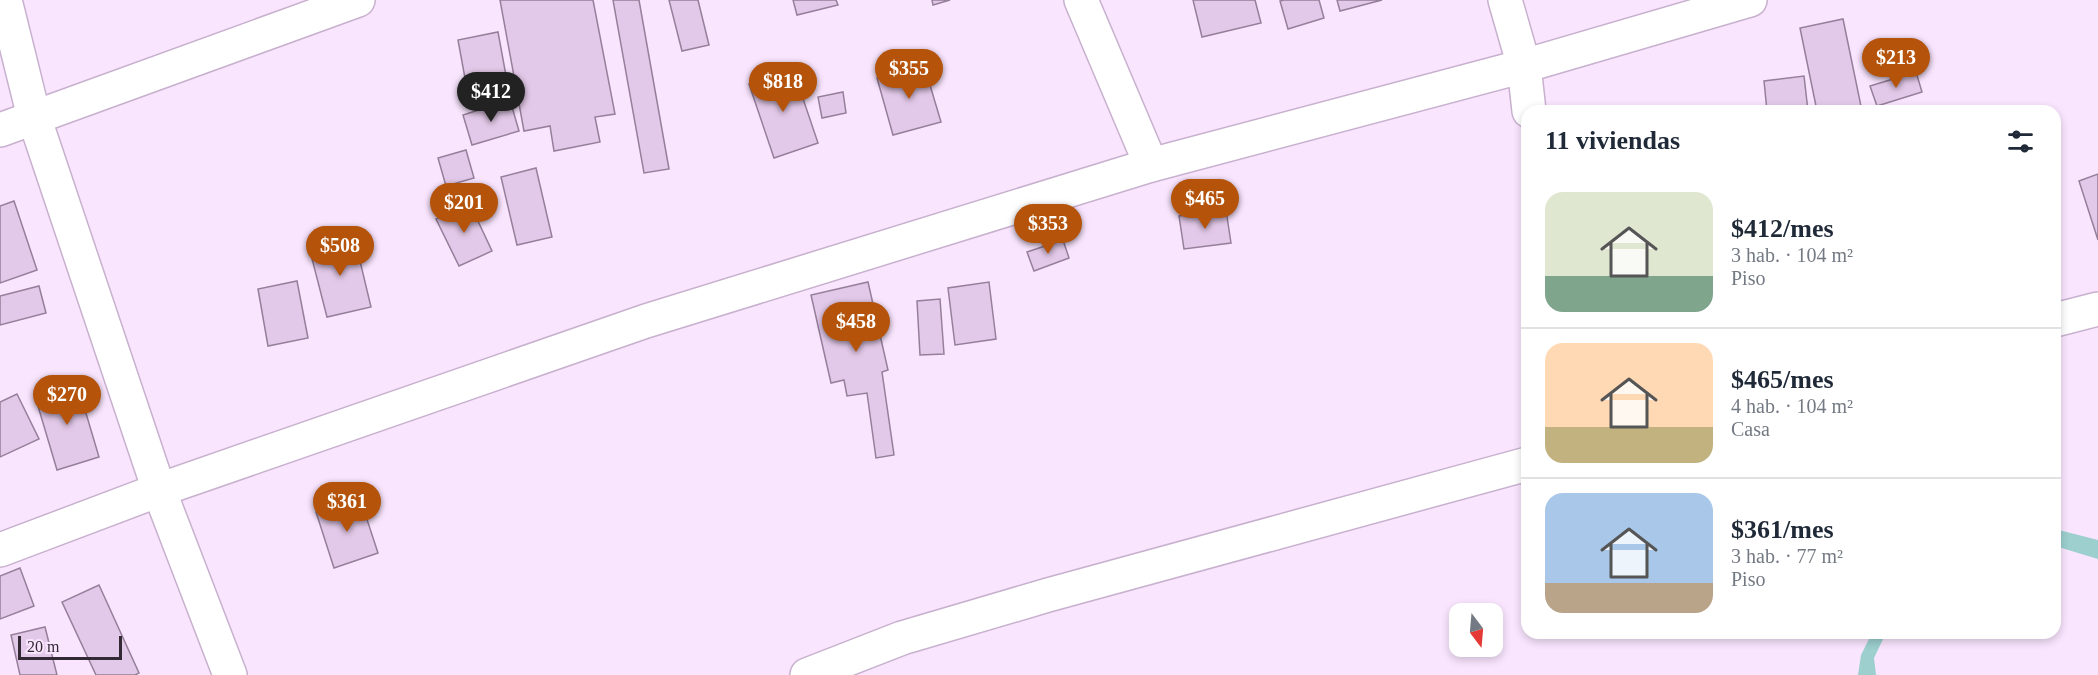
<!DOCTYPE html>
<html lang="es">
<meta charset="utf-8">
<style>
body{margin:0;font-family:"Times New Roman",serif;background:#f2f2f3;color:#1f2937;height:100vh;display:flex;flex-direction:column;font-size:22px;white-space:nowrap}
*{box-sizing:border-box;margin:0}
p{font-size:20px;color:#747a83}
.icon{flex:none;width:33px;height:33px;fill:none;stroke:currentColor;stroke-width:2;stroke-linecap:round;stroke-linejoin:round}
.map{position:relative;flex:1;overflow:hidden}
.sheet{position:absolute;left:1521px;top:105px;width:540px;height:534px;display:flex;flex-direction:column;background:#fff;border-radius:18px;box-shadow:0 3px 9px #0003}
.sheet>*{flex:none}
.needle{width:39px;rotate:164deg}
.controls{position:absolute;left:1449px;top:603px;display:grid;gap:12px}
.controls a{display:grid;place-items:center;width:54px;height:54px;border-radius:12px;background:#fff;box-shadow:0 3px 9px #0003;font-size:30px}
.scale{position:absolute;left:18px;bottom:15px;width:104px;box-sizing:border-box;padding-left:6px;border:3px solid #322934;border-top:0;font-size:16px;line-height:21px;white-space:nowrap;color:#322934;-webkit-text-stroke:4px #f9e5fe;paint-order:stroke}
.price{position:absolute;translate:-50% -51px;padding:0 14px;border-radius:21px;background:#b45309;color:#fff;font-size:20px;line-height:39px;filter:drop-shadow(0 2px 3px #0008)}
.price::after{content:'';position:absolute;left:50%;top:36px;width:18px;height:14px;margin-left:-9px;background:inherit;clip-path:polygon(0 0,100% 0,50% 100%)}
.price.current{background:#222;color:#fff}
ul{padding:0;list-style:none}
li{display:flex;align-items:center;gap:18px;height:150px;padding:0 24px}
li+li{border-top:2px solid #e0e1e3}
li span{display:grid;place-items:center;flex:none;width:168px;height:120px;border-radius:18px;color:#555}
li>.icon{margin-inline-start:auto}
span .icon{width:72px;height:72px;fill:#fffc;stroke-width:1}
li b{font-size:26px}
h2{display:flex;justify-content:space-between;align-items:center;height:72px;padding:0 24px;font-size:26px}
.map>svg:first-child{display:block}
</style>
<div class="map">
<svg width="2098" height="675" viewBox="0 0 2098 675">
<rect width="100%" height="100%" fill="#f9e5fe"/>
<!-- water -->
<g fill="#9dcfcf">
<path d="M2055,529L2098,540V559L2055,546Z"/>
<path d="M1872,633H1886L1874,658L1876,675H1858L1861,655Z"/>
</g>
<!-- building -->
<g fill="#e3c9e9" stroke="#967f9b" stroke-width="1.5">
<path d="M500,0H593L615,114L595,117L600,142L554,151L550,126L524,131Z"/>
<path d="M613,0H639L669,169L644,173Z"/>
<path d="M669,0H698L709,45L682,51Z"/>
<path d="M793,0H836L838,5L797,15Z"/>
<path d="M932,0H950L933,5Z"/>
<path d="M1193,0H1255L1261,23L1202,37Z"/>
<path d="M1284,0H1319L1324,18L1288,29L1280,1Z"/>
<path d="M1337,0H1382L1340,11Z"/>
<path d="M1843,19L1862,111H1817L1800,28Z"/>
<path d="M498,32L509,92L469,100L458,40Z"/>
<path d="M924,65L941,122L893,135L877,78Z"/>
<path d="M793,69L818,143L774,158L749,84Z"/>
<path d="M1916,72L1922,92L1877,106L1870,86Z"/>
<path d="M1804,76L1808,111H1767L1764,81Z"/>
<path d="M843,92L846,113L822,118L818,97Z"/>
<path d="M510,100L519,131L472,145L463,115Z"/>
<path d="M466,150L474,178L446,186L438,158Z"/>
<path d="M536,168L552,237L517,245L501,177Z"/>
<path d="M2098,174V240L2079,181Z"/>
<path d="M14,201L37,270L0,283V206Z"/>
<path d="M469,202L492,251L459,266L436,219Z"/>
<path d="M1226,210L1231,243L1184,249L1179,216Z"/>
<path d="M354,236L371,307L327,317L309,247Z"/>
<path d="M1063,240L1069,258L1034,271L1027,252Z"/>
<path d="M297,281L308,338L268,346L258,289Z"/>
<path d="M868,282L888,370L882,372L894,455L876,458L867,393L847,396L844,380L831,383L811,295Z"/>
<path d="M989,282L996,339L955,345L948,288Z"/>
<path d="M39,286L46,313L0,325V296Z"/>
<path d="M940,299L944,354L920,355L917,301Z"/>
<path d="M77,383L99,457L57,470L35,396Z"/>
<path d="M17,394L39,439L0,457V402Z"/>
<path d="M360,498L378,553L334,568L316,512Z"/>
<path d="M20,568L34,606L0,619V576Z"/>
<path d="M99,585L139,673L135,675H96L62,602Z"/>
<path d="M45,627L57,675H20L11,635Z"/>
</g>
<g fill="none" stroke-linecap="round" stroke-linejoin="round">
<!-- minor casing -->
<g stroke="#c8b1ce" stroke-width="36">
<g id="minor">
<path d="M5,0L34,117L159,490L230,675"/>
<path d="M1081,0L1151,165"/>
<path d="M1505,0L1524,66L1529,111"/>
<path d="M0,130L358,0"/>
<path d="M2055,320L2098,309"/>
<path d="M0,550L159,490L646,321L1151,165L1524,66L1750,0"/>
<path d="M807,675L902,638L1048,595L1527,464"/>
</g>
</g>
<!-- minor -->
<use href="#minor" stroke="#fff" stroke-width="33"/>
</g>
</svg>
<div class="controls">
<a><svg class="needle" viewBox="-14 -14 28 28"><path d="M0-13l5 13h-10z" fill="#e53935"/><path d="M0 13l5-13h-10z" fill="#747a83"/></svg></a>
</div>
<div class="scale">20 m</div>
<b class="price" style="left:1896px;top:89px">$213</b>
<b class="price" style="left:909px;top:100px">$355</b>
<b class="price" style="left:783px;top:113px">$818</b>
<b class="price current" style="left:491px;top:123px">$412</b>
<b class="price" style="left:1205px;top:230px">$465</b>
<b class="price" style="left:464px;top:234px">$201</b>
<b class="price" style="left:1048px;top:255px">$353</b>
<b class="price" style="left:340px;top:277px">$508</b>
<b class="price" style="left:856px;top:353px">$458</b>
<b class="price" style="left:67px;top:426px">$270</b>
<b class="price" style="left:347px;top:533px">$361</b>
<section class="sheet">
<h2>11 viviendas<svg class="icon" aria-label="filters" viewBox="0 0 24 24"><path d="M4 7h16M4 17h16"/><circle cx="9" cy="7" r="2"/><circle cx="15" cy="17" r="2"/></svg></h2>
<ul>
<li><span style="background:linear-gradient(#dfe7d0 70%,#7fa58c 0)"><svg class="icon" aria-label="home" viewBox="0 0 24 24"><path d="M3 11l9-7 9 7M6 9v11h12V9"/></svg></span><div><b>$412/mes</b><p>3 hab. · 104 m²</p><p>Piso</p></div></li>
<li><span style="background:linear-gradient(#ffd9b3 70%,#c2b280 0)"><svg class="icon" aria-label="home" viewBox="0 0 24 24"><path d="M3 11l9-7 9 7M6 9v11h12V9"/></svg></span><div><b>$465/mes</b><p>4 hab. · 104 m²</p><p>Casa</p></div></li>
<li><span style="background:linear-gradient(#a9c7e8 75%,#b9a48a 0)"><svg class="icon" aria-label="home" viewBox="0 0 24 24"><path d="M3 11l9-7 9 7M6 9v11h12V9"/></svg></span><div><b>$361/mes</b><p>3 hab. · 77 m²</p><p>Piso</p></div></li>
</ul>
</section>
</div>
